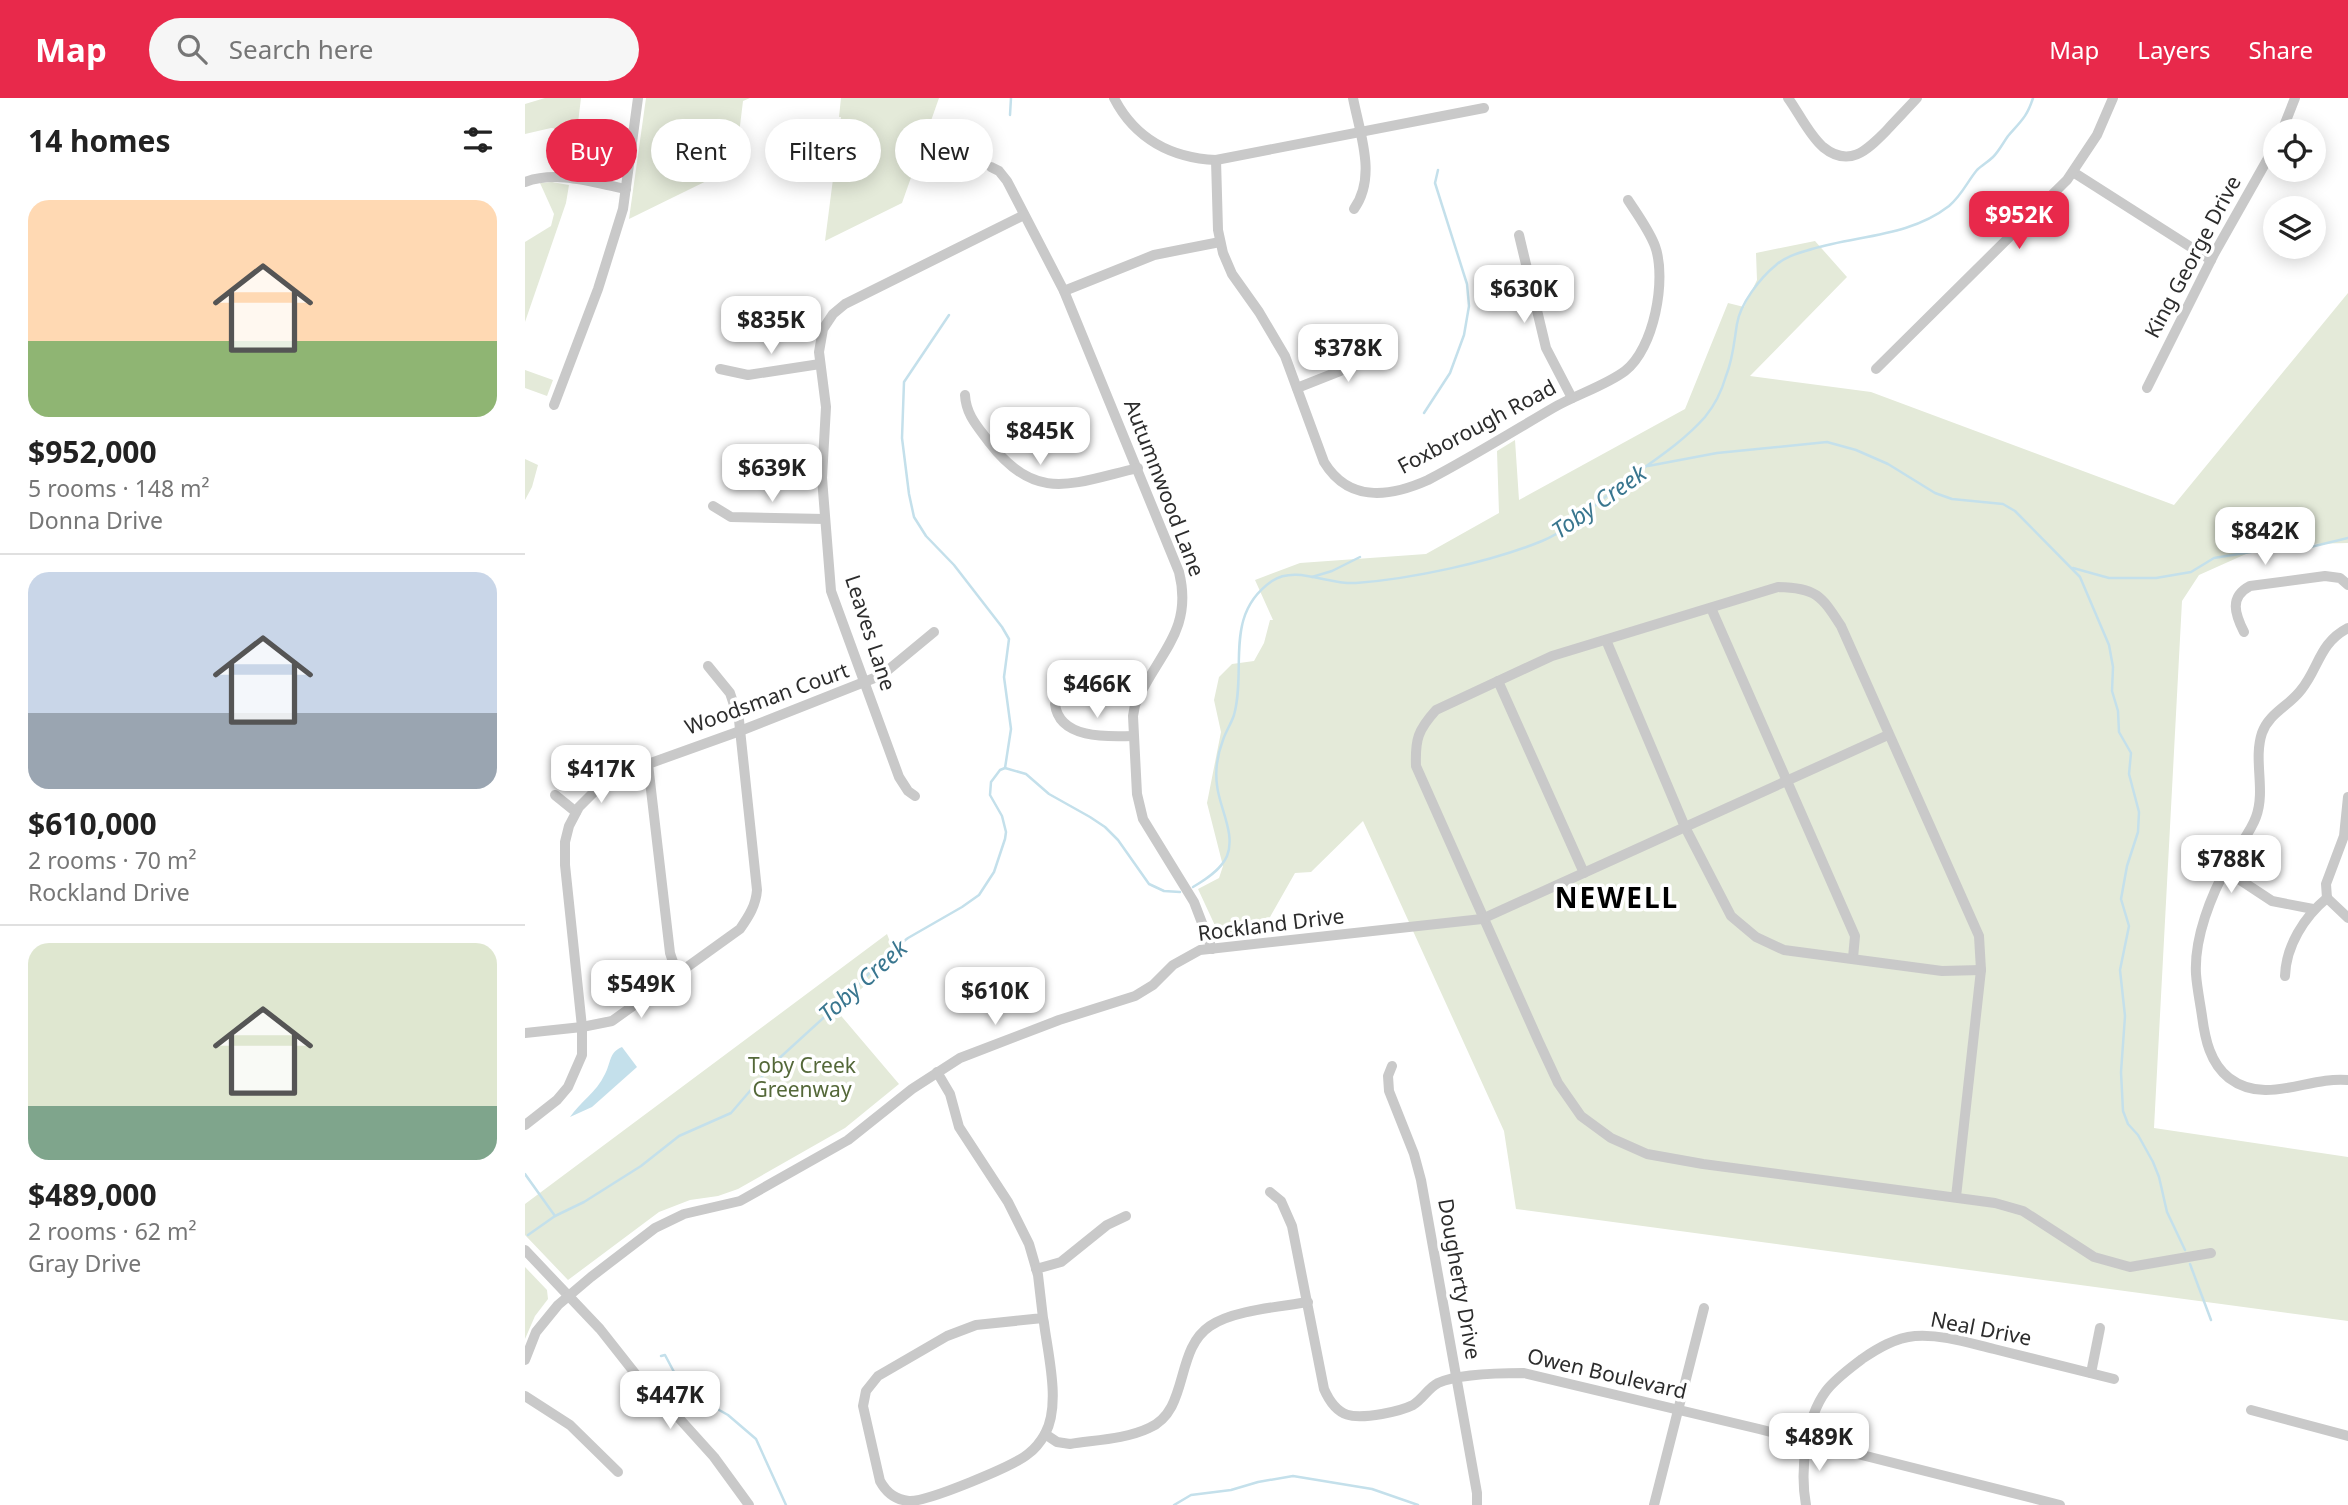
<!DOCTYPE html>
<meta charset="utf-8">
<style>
body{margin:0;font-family:"Noto Sans",sans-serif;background:#f6f6f6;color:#222;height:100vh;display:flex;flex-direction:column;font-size:26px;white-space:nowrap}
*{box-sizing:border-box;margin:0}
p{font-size:23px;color:#767676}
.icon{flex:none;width:38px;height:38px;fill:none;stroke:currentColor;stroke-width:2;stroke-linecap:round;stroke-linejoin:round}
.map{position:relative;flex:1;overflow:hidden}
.details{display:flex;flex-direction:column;background:#fff;width:525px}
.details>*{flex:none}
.top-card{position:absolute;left:21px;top:21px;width:665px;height:63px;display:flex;gap:14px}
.buttons{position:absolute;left:1738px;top:21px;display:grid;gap:14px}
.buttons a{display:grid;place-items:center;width:63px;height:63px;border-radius:50%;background:#fff;box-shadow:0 4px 18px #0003;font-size:35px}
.price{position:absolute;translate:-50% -60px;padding:0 16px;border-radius:14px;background:#fff;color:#222;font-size:23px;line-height:46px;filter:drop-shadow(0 2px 4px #0008)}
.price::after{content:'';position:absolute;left:50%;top:42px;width:21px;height:16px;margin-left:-10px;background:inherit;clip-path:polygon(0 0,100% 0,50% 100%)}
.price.on{background:#e8294b;color:#fff}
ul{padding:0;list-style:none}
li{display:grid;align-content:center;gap:14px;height:371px;padding:0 28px}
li+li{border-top:2px solid #e0e0e0}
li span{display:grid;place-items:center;height:217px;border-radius:21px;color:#555}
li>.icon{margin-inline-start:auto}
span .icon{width:126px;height:126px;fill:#fffc;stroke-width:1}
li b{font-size:30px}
h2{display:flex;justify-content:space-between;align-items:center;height:84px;padding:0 28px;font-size:30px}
.chip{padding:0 24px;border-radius:32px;background:#fff;box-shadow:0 4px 18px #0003;font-size:24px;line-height:63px}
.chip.on{background:#e8294b;color:#fff}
header{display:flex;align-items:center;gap:42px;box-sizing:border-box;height:98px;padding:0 35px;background:#e8294b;color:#fff}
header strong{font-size:33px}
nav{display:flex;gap:38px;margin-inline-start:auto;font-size:24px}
.search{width:490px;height:63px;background:#f6f6f6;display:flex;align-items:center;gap:18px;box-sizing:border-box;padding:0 24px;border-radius:38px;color:#767676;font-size:26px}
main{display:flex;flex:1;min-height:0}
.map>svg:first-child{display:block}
</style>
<header>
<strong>Map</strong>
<div class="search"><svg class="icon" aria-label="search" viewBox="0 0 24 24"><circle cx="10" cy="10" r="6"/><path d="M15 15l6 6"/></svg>Search here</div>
<nav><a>Map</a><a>Layers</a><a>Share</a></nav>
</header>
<main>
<section class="details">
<h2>14 homes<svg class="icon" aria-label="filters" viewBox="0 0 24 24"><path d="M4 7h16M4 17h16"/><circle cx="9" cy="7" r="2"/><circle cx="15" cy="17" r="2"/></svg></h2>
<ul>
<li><span style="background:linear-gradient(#ffd9b3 65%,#8fb573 0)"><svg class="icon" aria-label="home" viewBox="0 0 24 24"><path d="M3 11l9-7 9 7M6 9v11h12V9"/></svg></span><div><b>$952,000</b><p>5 rooms · 148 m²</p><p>Donna Drive</p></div></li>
<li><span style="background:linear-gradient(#c9d6e8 65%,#9aa5b1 0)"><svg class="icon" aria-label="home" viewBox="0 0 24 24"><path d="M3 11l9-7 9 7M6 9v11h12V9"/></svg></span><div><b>$610,000</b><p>2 rooms · 70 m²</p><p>Rockland Drive</p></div></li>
<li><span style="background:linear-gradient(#dfe7d0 75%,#7fa58c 0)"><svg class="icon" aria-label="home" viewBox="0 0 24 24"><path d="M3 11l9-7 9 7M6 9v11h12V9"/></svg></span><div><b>$489,000</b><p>2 rooms · 62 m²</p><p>Gray Drive</p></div></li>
</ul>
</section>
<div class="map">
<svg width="1823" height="1407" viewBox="0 0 1823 1407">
<rect width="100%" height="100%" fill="#fff"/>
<!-- green -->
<g fill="#e4ead9">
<path d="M20,0H56L52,33L26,30L0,36V6Z"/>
<path d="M121,0H225L218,3L210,69L104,121Z"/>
<path d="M316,0H414L377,105L300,143L316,19H314Z"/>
<path d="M27,84L44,87L41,105L0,224V144L26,128L29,116L15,85Z"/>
<path d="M1290,143L1322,179L1225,278L1346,294L1649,407L1823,195V445L1741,447L1674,477L1657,503L1629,1030L1823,1059V1223L991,1111L979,1033L838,723L786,774L770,775L736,835L698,839L693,834L673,791L694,780L698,768L682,705L696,634L689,602L694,579L707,566L729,563L739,545L745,522H748L730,482L775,465L901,456L974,415L972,353L990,342L994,402L1160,311L1203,205L1219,209L1232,182L1231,155Z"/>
<path d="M0,272L28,282L22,298L0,290Z"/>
<path d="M0,361L13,367L7,389L0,402Z"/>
<path d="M362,836L371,859L312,913L374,986L320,1030L213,1091L193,1098L165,1102L134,1114L43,1182L0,1137V1106Z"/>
<path d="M0,1169L22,1192L23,1201L10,1218L0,1241Z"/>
</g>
<!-- water -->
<path fill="#c4e0eb" d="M97,949L112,969L67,1009L45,1019C55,1004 71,995 80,976C86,965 84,954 97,949Z"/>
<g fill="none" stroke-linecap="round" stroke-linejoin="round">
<!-- stream -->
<g stroke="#c4e0eb" stroke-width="2.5">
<path d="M485,17L486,0"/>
<path d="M424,217L379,284L377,340L384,396L389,419L401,438L429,467L477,529L484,541L479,579L486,631L480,670"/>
<path d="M899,315L925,275L939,237L944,208L942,186L910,85L913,72"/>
<path d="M1123,368L1192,355L1302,344L1331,352L1363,366L1410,395L1427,401L1478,406L1490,413L1555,479L1584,547L1588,569L1587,593L1593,613L1594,634L1606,655L1604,676L1614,714L1613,734L1602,768L1596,801L1604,828L1595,872L1600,918L1596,974L1598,1013L1603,1026L1613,1037L1628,1064L1634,1079L1642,1114L1660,1152"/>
<path d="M1548,470L1584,480H1631L1666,474L1689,460L1738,452H1773L1823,440"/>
<path d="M787,479L807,473L835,459"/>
<path d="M668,789C680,782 696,772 702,758C711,736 694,709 692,687C690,672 693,655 698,642C701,633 706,626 709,617C722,570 698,517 747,483C771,467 803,487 831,485C886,481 966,464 1017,443C1047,431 1072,404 1098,385C1126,364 1156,346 1180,319C1189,308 1197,292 1201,278C1208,261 1209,244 1212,226C1215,206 1235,180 1251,167C1261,158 1274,155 1287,151C1333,137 1384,139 1424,108C1437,97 1442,84 1452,72C1457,67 1463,64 1468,59C1474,53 1478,45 1483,38C1496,23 1502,19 1508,0"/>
<path d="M0,1076L30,1118"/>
<path d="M3,1137L30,1118L59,1104L116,1068L154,1038L206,1015L249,965L318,902L366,853L383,840L437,809L454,797L469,774L480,741L481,734L477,718L465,697L466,684L475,672L480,670L501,676L524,696L565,719L580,729L593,742L624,786L639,793L655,794"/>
<path d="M1665,1166L1686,1222"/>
<path d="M136,1258L140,1257L149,1274L171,1299L203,1317L231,1341L261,1407"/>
<path d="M649,1407L666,1397L706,1392L733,1384L768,1378L847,1391L893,1407"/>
</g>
<!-- minor -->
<g stroke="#c9c9c9" stroke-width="10">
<path d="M589,0C610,41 647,60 691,62L959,10"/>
<path d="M828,0C835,36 852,79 829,111"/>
<path d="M1263,0C1274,15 1284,37 1298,49C1325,71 1343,51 1362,32C1372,21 1382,11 1392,0"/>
<path d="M1757,33L1770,0"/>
<path d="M691,62L693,132L698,155L707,176L734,214L760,258L799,364C824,405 865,399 903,382C945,360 987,334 1028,310C1050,297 1080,288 1100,273C1129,251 1142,181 1130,148C1124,132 1112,116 1103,102"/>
<path d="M466,69L474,73L482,83L539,193L654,474C669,534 631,557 610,607L608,618L612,696L618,721L669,804L687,851"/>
<path d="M1548,74L1686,162"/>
<path d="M0,84C32,72 69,85 101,91"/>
<path d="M994,137L1021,250L1047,300"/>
<path d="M539,193L629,157L695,144"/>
<path d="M195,271L223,277L295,266"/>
<path d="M1351,271L1542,82L1572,37L1588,0"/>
<path d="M772,290L815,273L857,247"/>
<path d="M1622,290L1689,156L1750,48"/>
<path d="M440,297C441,317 453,329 464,344C511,406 548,385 613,370"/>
<path d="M29,307L73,191L98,111L113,0"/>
<path d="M188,408L206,419L300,421"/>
<path d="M1186,510L1330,838L1328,860"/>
<path d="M1823,530C1794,545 1794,570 1776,592C1764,608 1744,615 1737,635C1728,662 1741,692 1731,719C1725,736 1712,749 1704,765C1686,797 1669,840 1671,876C1672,890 1675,904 1677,918C1680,941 1685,965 1704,980C1741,1008 1783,978 1823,982"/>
<path d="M1719,534C1710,516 1704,499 1725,488L1800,478L1815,480L1823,487"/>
<path d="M1081,542L1160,729L1206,818L1231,839L1259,852L1417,873L1456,872"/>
<path d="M973,583L1059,775"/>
<path d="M530,606C534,641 582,639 608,638"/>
<path d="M123,666L145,855L148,864L157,874"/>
<path d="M30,697L51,714"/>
<path d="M390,698L383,693L374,679L306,493L297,380L301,309L294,254L298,231L308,216L320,206L499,117"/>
<path d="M1700,772L1747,803L1788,811"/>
<path d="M1802,800L1801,786L1819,738L1823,699"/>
<path d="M1802,800L1823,820"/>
<path d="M1760,878C1761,848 1779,819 1802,800"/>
<path d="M0,935L57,929L87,923L215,831C224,818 231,807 232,792L214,622L205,595L183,568"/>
<path d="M867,968L863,978L864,993L889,1056L896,1082L952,1395V1407"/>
<path d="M412,974L425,996L434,1029L483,1104L504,1146L513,1177L518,1220L519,1225C523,1257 536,1307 520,1336C516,1343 510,1351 503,1356C489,1368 402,1404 384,1403C371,1402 361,1394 355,1383L338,1308L341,1293L353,1278L422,1238L451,1227L518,1220"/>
<path d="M0,1027L32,1002L43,989L57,957V929L40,767V744L44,728L54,709L75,688L98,675L215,633L357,577L409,534"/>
<path d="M745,1094L756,1103L767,1128L799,1291C812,1321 828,1321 857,1316C868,1314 878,1312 888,1307C898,1301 903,1290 913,1285C933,1276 977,1275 999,1275L1234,1331L1535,1407"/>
<path d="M1431,1099L1456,872L1454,838L1316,528C1296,497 1291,490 1253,489L1027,558L911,612C893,632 890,641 891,668L1013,942L1033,985L1056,1018L1086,1040L1122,1056L1178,1066L1470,1105L1498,1113L1569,1159L1605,1169L1686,1155"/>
<path d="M0,1152L75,1231L120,1288L152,1318L189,1359L224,1407"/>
<path d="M511,1171L536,1164L582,1127L601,1118"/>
<path d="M0,1262L11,1234L33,1207L66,1179L130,1130L159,1116L215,1103L323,1042L387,991L435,960L534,922L610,898L628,887L648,867L675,852L957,821L1363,637"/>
<path d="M1566,1275L1575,1230"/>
<path d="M0,1298L45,1327L93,1374"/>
<path d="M1726,1312L1823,1338"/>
<path d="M520,1336L532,1344L545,1346C570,1342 601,1341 624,1330C665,1312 649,1252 685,1228C708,1212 755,1209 783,1204"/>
<path d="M1129,1407L1179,1210"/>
<path d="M1281,1407C1275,1374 1280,1321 1301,1293C1310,1281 1324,1271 1337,1261C1353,1250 1370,1240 1390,1238C1416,1236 1444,1245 1469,1251C1509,1261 1549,1271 1589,1281"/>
</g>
</g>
<g text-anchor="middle" stroke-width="7" stroke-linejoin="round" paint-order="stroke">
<!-- street labels -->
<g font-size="21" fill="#2c2c2c" stroke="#fff">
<text transform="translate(1668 159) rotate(-62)" y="7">King George Drive</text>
<text transform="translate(952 329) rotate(-28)" y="7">Foxborough Road</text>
<text transform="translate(639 390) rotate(69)" y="7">Autumnwood Lane</text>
<text transform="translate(345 535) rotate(72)" y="7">Leaves Lane</text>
<text transform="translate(242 601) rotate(-20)" y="7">Woodsman Court</text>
<text transform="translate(746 827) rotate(-7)" y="7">Rockland Drive</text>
<text transform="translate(934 1181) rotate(80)" y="7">Dougherty Drive</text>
<text transform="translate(1456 1231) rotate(11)" y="7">Neal Drive</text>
<text transform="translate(1082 1276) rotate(13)" y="7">Owen Boulevard</text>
</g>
<!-- park labels -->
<g font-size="21" fill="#546839" stroke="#fff">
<text x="277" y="975">Toby Creek<tspan x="277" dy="24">Greenway</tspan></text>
</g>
<!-- water labels -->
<g font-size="23" font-style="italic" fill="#39768f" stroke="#fff">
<text transform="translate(1074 404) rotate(-35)" y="8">Toby Creek</text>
<text transform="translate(338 883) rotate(-42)" y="8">Toby Creek</text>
</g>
<!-- district labels -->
<g font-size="28" font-weight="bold" letter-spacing="2" fill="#000" stroke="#fff">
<text x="1092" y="810">NEWELL</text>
</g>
</g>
</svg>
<div class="buttons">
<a><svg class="icon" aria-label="locate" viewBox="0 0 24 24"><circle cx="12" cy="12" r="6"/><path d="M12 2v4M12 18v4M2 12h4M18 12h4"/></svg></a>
<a><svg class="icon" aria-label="layers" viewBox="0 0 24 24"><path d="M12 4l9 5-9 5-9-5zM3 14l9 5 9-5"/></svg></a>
</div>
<b class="price on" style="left:1494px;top:153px">$952K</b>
<b class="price" style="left:999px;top:227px">$630K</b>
<b class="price" style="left:246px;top:258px">$835K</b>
<b class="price" style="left:823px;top:286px">$378K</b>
<b class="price" style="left:515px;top:369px">$845K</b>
<b class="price" style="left:247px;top:406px">$639K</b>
<b class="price" style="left:1740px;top:469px">$842K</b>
<b class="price" style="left:572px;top:622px">$466K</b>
<b class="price" style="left:76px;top:707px">$417K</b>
<b class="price" style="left:1706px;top:797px">$788K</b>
<b class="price" style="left:116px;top:922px">$549K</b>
<b class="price" style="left:470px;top:929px">$610K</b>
<b class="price" style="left:145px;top:1333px">$447K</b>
<b class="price" style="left:1294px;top:1375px">$489K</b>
<div class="top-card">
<a class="chip on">Buy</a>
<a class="chip">Rent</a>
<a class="chip">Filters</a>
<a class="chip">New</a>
</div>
</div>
</main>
